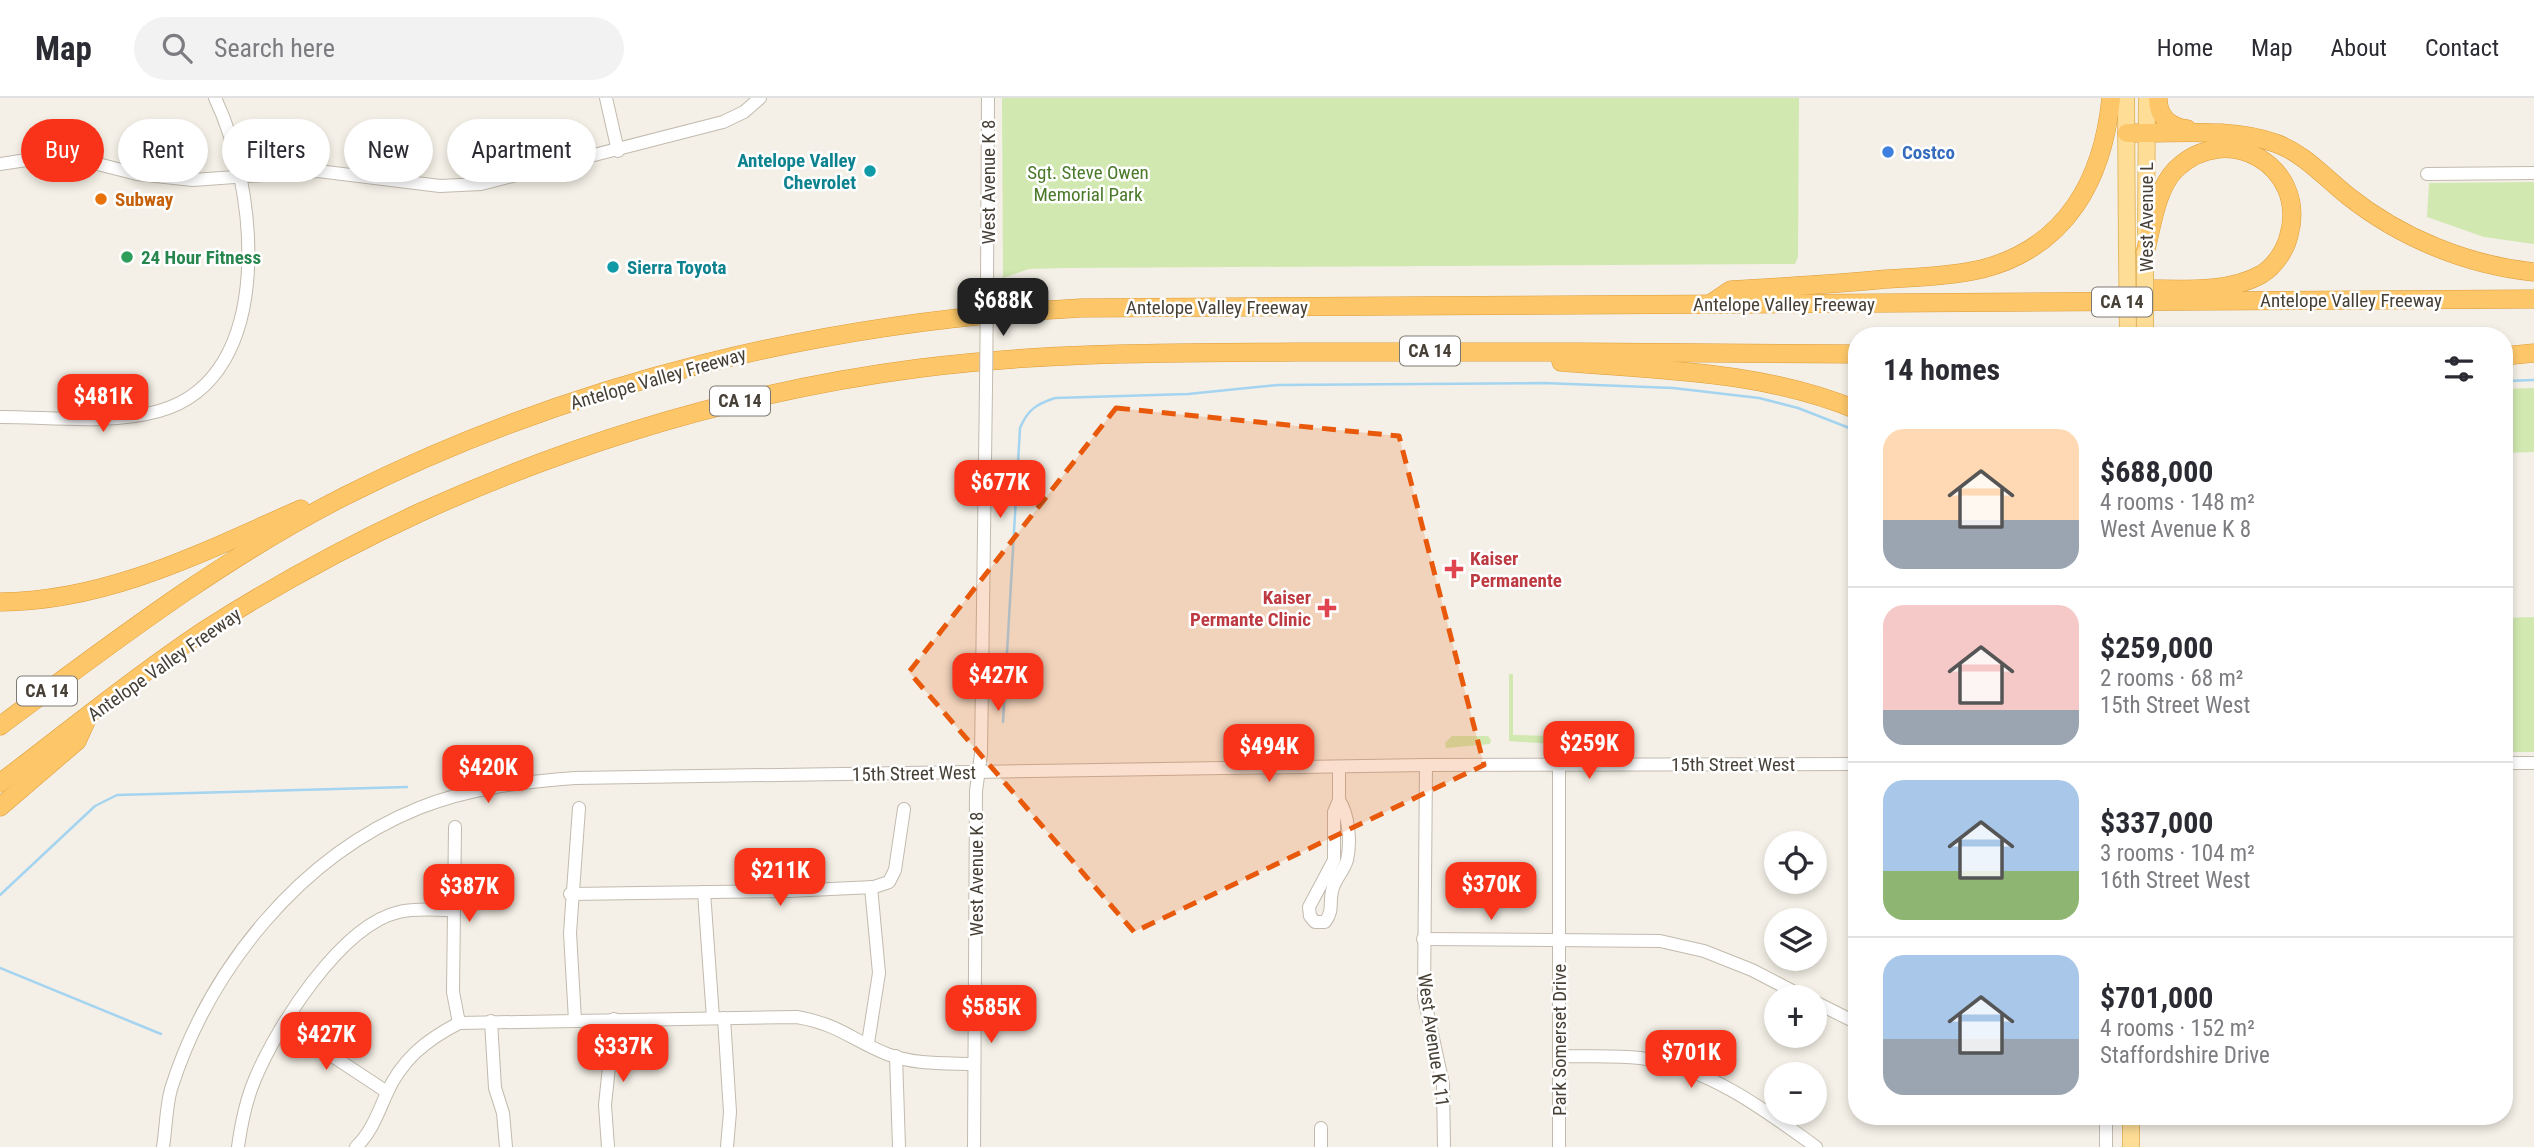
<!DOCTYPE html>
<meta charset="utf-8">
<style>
body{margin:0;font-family:"Roboto Condensed",sans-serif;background:#f2f2f3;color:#2b2b33;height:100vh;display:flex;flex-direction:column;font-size:26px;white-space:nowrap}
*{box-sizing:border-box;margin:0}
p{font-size:23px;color:#7c7c81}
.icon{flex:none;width:38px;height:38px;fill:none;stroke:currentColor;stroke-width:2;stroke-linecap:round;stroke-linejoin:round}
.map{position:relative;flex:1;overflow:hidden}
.panel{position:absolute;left:1848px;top:229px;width:665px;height:798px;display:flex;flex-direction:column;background:#fff;border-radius:28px;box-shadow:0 4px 10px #0003}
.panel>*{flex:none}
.banner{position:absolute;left:21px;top:21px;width:665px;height:63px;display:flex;gap:14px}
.tools{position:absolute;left:1764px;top:733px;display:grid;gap:14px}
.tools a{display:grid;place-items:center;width:63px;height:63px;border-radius:50%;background:#fff;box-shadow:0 4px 10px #0003;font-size:35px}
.price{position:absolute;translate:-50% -60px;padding:0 16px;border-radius:14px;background:#f93319;color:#fff;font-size:23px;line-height:46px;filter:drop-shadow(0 2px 4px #0008)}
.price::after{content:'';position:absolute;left:50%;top:42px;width:21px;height:16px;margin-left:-10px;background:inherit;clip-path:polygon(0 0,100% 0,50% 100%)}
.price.selected{background:#222;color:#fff}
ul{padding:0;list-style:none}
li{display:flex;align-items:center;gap:21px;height:175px;padding:0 35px}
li+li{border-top:2px solid #e1e1e2}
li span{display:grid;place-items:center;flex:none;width:196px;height:140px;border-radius:21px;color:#555}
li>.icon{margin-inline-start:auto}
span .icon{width:84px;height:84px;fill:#fffc;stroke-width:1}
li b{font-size:30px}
h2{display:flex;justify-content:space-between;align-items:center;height:84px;padding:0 35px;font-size:30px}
.pill{padding:0 24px;border-radius:32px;background:#fff;box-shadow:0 4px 10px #0003;font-size:24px;line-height:63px}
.pill.selected{background:#f93319;color:#fff}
header{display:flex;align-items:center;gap:42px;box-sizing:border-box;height:98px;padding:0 35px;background:#fff;border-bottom:2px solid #e1e1e2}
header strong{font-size:33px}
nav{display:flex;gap:38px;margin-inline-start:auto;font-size:24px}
.search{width:490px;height:63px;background:#f2f2f3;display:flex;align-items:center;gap:18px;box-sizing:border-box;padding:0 24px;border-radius:38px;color:#7c7c81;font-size:26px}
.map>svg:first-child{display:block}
</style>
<header>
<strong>Map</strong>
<div class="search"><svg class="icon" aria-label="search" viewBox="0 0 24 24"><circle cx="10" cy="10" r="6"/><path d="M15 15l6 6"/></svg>Search here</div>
<nav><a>Home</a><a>Map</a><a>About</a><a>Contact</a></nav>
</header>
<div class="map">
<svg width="2534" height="1049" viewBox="0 0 2534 1049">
<rect width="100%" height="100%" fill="#f4f0e7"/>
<!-- green -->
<g fill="#d1e8b0">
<path d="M1002,0H1799L1798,159L1795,166L1065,170L1029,171L1003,180Z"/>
<path d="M2534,84V146L2484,139L2427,119L2429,85Z"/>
<path d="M2534,290V354L2504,355V291Z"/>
<path d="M2534,519V654H2504V520Z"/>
<path d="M1509,576H1513V637L1552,638V646L1509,643Z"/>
<path d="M1452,638H1488L1491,642L1490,646L1446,650L1445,645Z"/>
</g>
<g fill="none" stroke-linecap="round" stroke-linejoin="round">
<!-- stream -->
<g stroke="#a4d4f0" stroke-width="2.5">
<path d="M2504,283L2534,282"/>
<path d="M1003,624L1020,330C1028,311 1037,306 1055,300L1188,296L1278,287L1544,285L1673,290L1759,300L1798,310L1857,333"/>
<path d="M0,797L95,708L117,697L407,689"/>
<path d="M0,870L161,936"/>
</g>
<!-- minor casing -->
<g stroke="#c2baad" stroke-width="14">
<g id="minor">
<path d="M606,0L618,53"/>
<path d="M0,66L33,61L82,62L137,76L193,82L318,73L440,88L481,86L723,24L744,14L760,0"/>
<path d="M2427,76L2534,75"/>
<path d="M987,190L988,0"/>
<path d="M0,319C51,319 109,327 159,313C280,279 256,85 215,0"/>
<path d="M2504,665H2534"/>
<path d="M1559,666V1049"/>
<path d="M1426,667L1424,899L1443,986L1444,1049"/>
<path d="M1339,669V702L1334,714V762L1309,809L1310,818L1315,824H1325C1334,812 1329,805 1332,793C1334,782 1344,773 1347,762C1351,745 1349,717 1339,702"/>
<path d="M455,729L453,894L459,925"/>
<path d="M704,794L713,920"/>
<path d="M570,796L788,793L874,789L889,784L895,772L904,711"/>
<path d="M1423,841L1660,843L1704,853L1752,872L1806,900"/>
<path d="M1815,904L1857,925"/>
<path d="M724,920L730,1014L727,1049"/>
<path d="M575,922L570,835L579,710"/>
<path d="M491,923L495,990L503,1015L506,1049"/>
<path d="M284,926L387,994"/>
<path d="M868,945L879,875L871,789"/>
<path d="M896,958L899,1049"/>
<path d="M1559,958C1586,959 1613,957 1640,960C1706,968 1764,1011 1816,1049"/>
<path d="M2106,1018V1049"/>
<path d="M163,1049C166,1030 166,1009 171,991C209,871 300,758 419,710C469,690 521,684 575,680L1426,667L1857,666"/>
<path d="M238,1049C241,1027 246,1002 255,981C276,930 341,827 399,814C415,810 435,812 452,812"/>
<path d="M356,1049C371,1035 378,1015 386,997C401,962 426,942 459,925L797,919C838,926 852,942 887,956C915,967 946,965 974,966"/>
<path d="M608,1049L605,1007L614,921"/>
<path d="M974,1049L976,693L981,656L986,289"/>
<path d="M1321,1049V1030"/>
</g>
</g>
<!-- major casing -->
<g stroke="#e4b966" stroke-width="18">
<g id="major">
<path d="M2126,0L2127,155"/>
<path d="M2146,135L2147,0"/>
<path d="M2131,1018V1049"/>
</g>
</g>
<!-- highway casing -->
<g stroke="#dd9b38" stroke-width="19">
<g id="highway">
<path d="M2158,0C2158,19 2169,29 2187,31"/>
<path d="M2127,35C2175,36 2229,29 2275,45C2304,55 2325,80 2348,98C2401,140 2467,167 2534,174"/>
<path d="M2131,191C2172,190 2226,197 2262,176C2275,168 2286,151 2289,137C2308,68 2227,22 2176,71C2156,91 2152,129 2145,155"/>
<path d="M1710,206L1731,192C1783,189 1835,186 1886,181C1918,179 1951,178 1982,171C2067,149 2103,81 2111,0"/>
<path d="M2504,258L2534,255"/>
<path d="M1561,264C1661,272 1764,273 1857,312"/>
<path d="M0,504C109,503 203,454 301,411"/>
<path d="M0,628C111,546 221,461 345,398C574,283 826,223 1081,210L2534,201"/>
<path d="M0,685C67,634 135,579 205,532C274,488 347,448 421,414C580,342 749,292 921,270C1045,254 1170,255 1295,254C1482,253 1670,254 1857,256"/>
<path d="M0,709L77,643L87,621"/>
</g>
</g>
<!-- minor -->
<use href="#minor" stroke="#fff" stroke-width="12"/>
<!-- major -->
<use href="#major" stroke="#fedd96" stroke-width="16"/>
<!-- highway -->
<use href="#highway" stroke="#fdc769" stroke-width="18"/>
<!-- minor-bridge casing -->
<g stroke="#c2baad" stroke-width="14" stroke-linecap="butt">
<path id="minor-bridge" d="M986,289L987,190"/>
</g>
<!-- major-bridge casing -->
<g stroke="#e4b966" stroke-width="18" stroke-linecap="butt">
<g id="major-bridge">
<path d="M2127,155L2128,238"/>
<path d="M2145,238V155"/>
</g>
</g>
<!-- minor-bridge -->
<use href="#minor-bridge" stroke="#fff" stroke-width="12"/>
<!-- major-bridge -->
<use href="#major-bridge" stroke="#fedd96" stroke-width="16"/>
</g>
<!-- marked area -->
<path fill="#e8590c" fill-opacity="0.2" stroke="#e8590c" stroke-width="5" stroke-dasharray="14 9" stroke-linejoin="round" d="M1116,310L1399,338L1484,667L1134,834L909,574Z"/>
<!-- markers -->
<circle fill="#3f7fe0" stroke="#fff" stroke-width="2.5" cx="1888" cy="54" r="7"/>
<g fill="#0f9aa8" stroke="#fff" stroke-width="2.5">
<circle cx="870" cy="73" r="7"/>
<circle cx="613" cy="169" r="7"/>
</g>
<circle fill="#e8710a" stroke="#fff" stroke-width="2.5" cx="101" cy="101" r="7"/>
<circle fill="#2e9e5b" stroke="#fff" stroke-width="2.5" cx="127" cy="159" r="7"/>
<g fill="#e0444e" stroke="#fff" stroke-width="2.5">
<path d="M1450.5 460.5h7v7h7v7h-7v7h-7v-7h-7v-7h7z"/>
<path d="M1323.5 499.5h7v7h7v7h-7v7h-7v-7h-7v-7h7z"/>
</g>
<g text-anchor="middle" stroke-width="5" stroke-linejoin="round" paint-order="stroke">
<!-- shield labels -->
<g fill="#fff" stroke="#7e7972" stroke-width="2">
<rect x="2092" y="189.5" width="60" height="29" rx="5"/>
<rect x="1400" y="238.5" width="60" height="29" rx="5"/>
<rect x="710" y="288.5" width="60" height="29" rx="5"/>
<rect x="17" y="578.5" width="60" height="29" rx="5"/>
</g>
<g font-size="18" font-weight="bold" fill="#474036">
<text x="2122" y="210">CA 14</text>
<text x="1430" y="259">CA 14</text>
<text x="740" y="309">CA 14</text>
<text x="47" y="599">CA 14</text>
</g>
<!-- shop labels -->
<g font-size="19" font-weight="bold" fill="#366cbe" stroke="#fff" text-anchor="start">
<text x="1902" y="61">Costco</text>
</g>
<!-- culture labels -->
<g font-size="19" font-weight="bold" fill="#0d838f" stroke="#fff" text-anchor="end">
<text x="856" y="69">Antelope Valley<tspan x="856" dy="22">Chevrolet</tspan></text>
<text x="627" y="176" text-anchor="start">Sierra Toyota</text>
</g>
<!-- park labels -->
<g font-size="19" fill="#4a7929" stroke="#fff">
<text x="1088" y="81">Sgt. Steve Owen<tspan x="1088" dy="22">Memorial Park</tspan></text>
</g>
<!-- street labels -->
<g font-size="19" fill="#474036" stroke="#fff">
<text transform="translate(988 84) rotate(-90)" y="7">West Avenue K 8</text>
<text transform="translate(2146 119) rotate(-90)" y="7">West Avenue L</text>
<text x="2351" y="209">Antelope Valley Freeway</text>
<text x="1784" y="213">Antelope Valley Freeway</text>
<text x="1217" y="216">Antelope Valley Freeway</text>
<text transform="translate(658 280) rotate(-16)" y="7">Antelope Valley Freeway</text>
<text transform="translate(164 566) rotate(-35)" y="7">Antelope Valley Freeway</text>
<text x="1733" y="673">15th Street West</text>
<text transform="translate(914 675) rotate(-1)" y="7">15th Street West</text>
<text transform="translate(976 776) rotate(-90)" y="7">West Avenue K 8</text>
<text transform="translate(1434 942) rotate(82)" y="7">West Avenue K 11</text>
<text transform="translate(1559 942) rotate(-90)" y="7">Park Somerset Drive</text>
</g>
<!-- food labels -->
<g font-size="19" font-weight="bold" fill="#c56008" stroke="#fff" text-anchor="start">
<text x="115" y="108">Subway</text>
</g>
<!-- leisure labels -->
<g font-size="19" font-weight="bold" fill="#27864d" stroke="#fff" text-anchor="start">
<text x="141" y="166">24 Hour Fitness</text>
</g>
<!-- health labels -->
<g font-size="19" font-weight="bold" fill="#be3a42" stroke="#fff" text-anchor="start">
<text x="1470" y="467">Kaiser<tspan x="1470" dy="22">Permanente</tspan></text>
<text x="1311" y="506" text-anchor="end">Kaiser<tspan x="1311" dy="22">Permante Clinic</tspan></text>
</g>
</g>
</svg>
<div class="tools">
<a><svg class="icon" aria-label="locate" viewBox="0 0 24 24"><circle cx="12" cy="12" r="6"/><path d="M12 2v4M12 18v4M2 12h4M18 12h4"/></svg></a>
<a><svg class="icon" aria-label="layers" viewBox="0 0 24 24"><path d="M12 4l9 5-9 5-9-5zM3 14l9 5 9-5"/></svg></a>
<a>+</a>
<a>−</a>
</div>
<b class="price selected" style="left:1003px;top:240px">$688K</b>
<b class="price" style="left:103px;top:336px">$481K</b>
<b class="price" style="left:1000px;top:422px">$677K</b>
<b class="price" style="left:998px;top:615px">$427K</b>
<b class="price" style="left:1589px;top:683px">$259K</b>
<b class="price" style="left:1269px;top:686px">$494K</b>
<b class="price" style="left:488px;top:707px">$420K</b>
<b class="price" style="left:780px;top:810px">$211K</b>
<b class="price" style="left:1491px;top:824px">$370K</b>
<b class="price" style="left:469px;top:826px">$387K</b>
<b class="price" style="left:991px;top:947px">$585K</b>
<b class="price" style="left:326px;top:974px">$427K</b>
<b class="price" style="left:623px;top:986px">$337K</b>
<b class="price" style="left:1691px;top:992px">$701K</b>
<div class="banner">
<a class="pill selected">Buy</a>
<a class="pill">Rent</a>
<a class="pill">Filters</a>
<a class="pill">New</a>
<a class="pill">Apartment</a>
</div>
<section class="panel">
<h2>14 homes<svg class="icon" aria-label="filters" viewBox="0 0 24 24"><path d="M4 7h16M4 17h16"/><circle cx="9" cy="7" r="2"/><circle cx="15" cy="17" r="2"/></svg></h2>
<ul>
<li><span style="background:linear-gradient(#ffd9b3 65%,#9aa5b1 0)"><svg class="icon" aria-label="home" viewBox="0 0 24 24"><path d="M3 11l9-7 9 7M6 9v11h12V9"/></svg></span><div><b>$688,000</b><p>4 rooms · 148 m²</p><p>West Avenue K 8</p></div></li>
<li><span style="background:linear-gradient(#f6c9c9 75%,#9aa5b1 0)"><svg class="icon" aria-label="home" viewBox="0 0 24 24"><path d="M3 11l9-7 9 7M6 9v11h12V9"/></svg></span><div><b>$259,000</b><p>2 rooms · 68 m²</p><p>15th Street West</p></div></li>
<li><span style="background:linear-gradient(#a9c7e8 65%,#8fb573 0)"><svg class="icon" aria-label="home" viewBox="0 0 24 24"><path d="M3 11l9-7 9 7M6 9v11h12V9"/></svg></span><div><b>$337,000</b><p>3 rooms · 104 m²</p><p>16th Street West</p></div></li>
<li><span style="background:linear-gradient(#a9c7e8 60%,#9aa5b1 0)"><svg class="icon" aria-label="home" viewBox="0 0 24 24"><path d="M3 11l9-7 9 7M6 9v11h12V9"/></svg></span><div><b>$701,000</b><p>4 rooms · 152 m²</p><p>Staffordshire Drive</p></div></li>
</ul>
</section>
</div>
